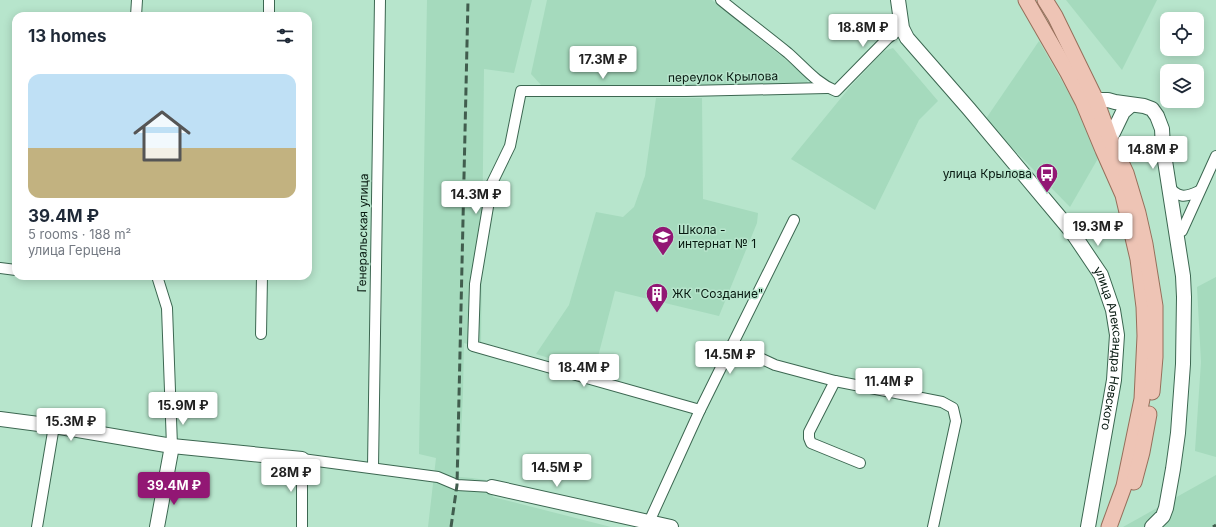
<!DOCTYPE html>
<meta charset="utf-8">
<style>
body{margin:0;font-family:Inter,sans-serif;background:#f2f2f3;color:#1f2937;height:100vh;display:flex;flex-direction:column;font-size:15px;white-space:nowrap}
*{box-sizing:border-box;margin:0}
p{font-size:13px;color:#747a83}
.icon{flex:none;width:22px;height:22px;fill:none;stroke:currentColor;stroke-width:2;stroke-linecap:round;stroke-linejoin:round}
.map{position:relative;flex:1;overflow:hidden}
.details{position:absolute;left:12px;top:12px;width:300px;height:268px;display:flex;flex-direction:column;background:#fff;border-radius:12px;box-shadow:0 2px 10px #0003}
.details>*{flex:none}
.buttons{position:absolute;left:1160px;top:12px;display:grid;gap:8px}
.buttons a{display:grid;place-items:center;width:44px;height:44px;border-radius:8px;background:#fff;box-shadow:0 2px 10px #0003;font-size:20px}
.price{position:absolute;translate:-50% -34px;padding:0 9px;border-radius:4px;background:#fff;color:#222;font-size:13px;line-height:26px;filter:drop-shadow(0 1px 2px #0008)}
.price::after{content:'';position:absolute;left:50%;top:24px;width:12px;height:9px;margin-left:-6px;background:inherit;clip-path:polygon(0 0,100% 0,50% 100%)}
.price.selected{background:#921774;color:#fff}
ul{padding:0;list-style:none}
li{display:grid;align-content:center;gap:8px;height:212px;padding:0 16px}
li+li{border-top:1px solid #e0e1e3}
li span{display:grid;place-items:center;height:124px;border-radius:12px;color:#555}
li>.icon{margin-inline-start:auto}
span .icon{width:72px;height:72px;fill:#fffc;stroke-width:1}
li b{font-size:17px}
h2{display:flex;justify-content:space-between;align-items:center;height:48px;padding:0 16px;font-size:17px}
.map>svg:first-child{display:block}
</style>
<div class="map">
<svg width="1216" height="527" viewBox="0 0 1216 527">
<rect width="100%" height="100%" fill="#b7e5cc"/>
<!-- built -->
<g fill="#a5dabd">
<path d="M427,0H532L514,73L484,69L481,348L464,343L463,393L459,477L472,478L486,480L493,497L611,527H428L436,458L419,454Z"/>
<path d="M547,0H712L806,76L809,87L541,85L531,74Z"/>
<path d="M1066,0H1157L1122,70Z"/>
<path d="M1039,41L1074,102L1100,155L1070,207L985,120Z"/>
<path d="M893,48L938,101L919,120L875,210L791,159L850,87L884,51Z"/>
<path d="M656,98H702L703,199L758,213L757,223L719,316L615,291L594,372L536,354L569,305L596,212L623,217L634,207L645,176Z"/>
<path d="M1216,277V457L1195,451L1201,362L1197,287Z"/>
<path d="M1216,475V527H1123Z"/>
</g>
<g fill="none" stroke-linecap="round" stroke-linejoin="round">
<!-- street casing -->
<g stroke="#3c6751" stroke-width="12">
<g id="street">
<path d="M721,0C743,18 766,35 788,53C804,67 816,83 836,91L888,38L902,28"/>
<path d="M136,16L137,0"/>
<path d="M269,16V0"/>
<path d="M1168,185C1177,198 1185,198 1199,191"/>
<path d="M1176,233L1182,231L1216,156"/>
<path d="M0,268L16,270"/>
<path d="M157,276L167,308L172,446"/>
<path d="M261,334L262,276"/>
<path d="M732,345L775,365L835,381L942,402L953,408L956,421L933,527"/>
<path d="M835,381L809,432V438L811,443L860,463"/>
<path d="M700,410L473,346L475,284L492,183L510,146L521,91H686L827,88"/>
<path d="M373,467L380,0"/>
<path d="M649,522L700,410L794,220"/>
<path d="M37,527L54,426"/>
<path d="M302,527V459L438,477L457,485L492,487"/>
</g>
</g>
<!-- secondary casing -->
<g stroke="#3c6751" stroke-width="16">
<g id="secondary">
<path id="s1" d="M898,0L902,28L907,38L969,109L1072,232L1101,275L1113,310L1117,335L1114,380L1088,527"/>
<path d="M1096,100H1108L1115,102L1144,106L1152,109L1157,116L1162,129L1163,148L1183,276L1184,297L1183,364L1178,433L1173,469L1166,508L1163,516L1152,527"/>
<path d="M1110,139L1123,112L1131,105"/>
<path d="M0,419L54,426L172,446L302,459"/>
<path d="M492,487L671,527"/>
<path d="M157,527L172,446"/>
</g>
</g>
<!-- primary casing -->
<g stroke="#966f5b" stroke-width="17">
<g id="primary">
<path d="M1026,0L1068,73L1083,102L1103,150L1123,195L1138,259L1144,307L1145,336L1142,399L1124,486L1109,527"/>
<path d="M1045,0L1055,16L1096,100L1110,139L1126,173L1138,213L1145,244L1155,306V357L1152,392"/>
<path d="M1134,482L1142,452L1149,414"/>
</g>
</g>
<!-- street -->
<use href="#street" stroke="#fff" stroke-width="10"/>
<!-- secondary -->
<use href="#secondary" stroke="#fff" stroke-width="14"/>
<!-- primary -->
<use href="#primary" stroke="#eec4b5" stroke-width="15"/>
<!-- rail -->
<g stroke="#415d4e" stroke-width="3" stroke-dasharray="8 4" stroke-linecap="butt">
<path d="M451,527L457,485L468,0"/>
<path d="M1213,527L1216,525"/>
</g>
</g>
<!-- icons -->
<defs>
<g id="bus-pin" transform="scale(1.15)"><path d="M0 17L-7.5 6A9.5 9.5 0 1 1 7.5 6Z" fill="#921774" stroke="#b7e5cc"/><path d="M-5-6H5V4H4V6H2V4H-2V6H-4V4H-5ZM-3.5-4V0h7V-4ZM-3.5 1.2v1.5H-2V1.2ZM2 1.2v1.5H3.5V1.2Z" fill="#fff"/></g>
<g id="school-pin" transform="scale(1.15)"><path d="M0 17L-7.5 6A9.5 9.5 0 1 1 7.5 6Z" fill="#921774" stroke="#b7e5cc"/><path d="M0-5L7-2L0 1L-7-2ZM-4 1L0 2.5L4 1V4Q0 6-4 4Z" fill="#fff"/></g>
<g id="building-pin" transform="scale(1.15)"><path d="M0 17L-7.5 6A9.5 9.5 0 1 1 7.5 6Z" fill="#921774" stroke="#b7e5cc"/><path d="M-4-6H4V6H1V3H-1V6H-4ZM-2.5-4.3h1.7v1.8h-1.7ZM.8-4.3h1.7v1.8H.8ZM-2.5-1h1.7V.8h-1.7ZM.8-1h1.7V.8H.8Z" fill="#fff"/></g>
</defs>
<g fill-rule="evenodd">
<use href="#bus-pin" x="1047" y="174"/>
<use href="#school-pin" x="663" y="237"/>
<use href="#building-pin" x="657" y="294"/>
</g>
<g text-anchor="middle" stroke-width="3" stroke-linejoin="round" paint-order="stroke">
<!-- street labels -->
<g font-size="12" fill="#071910" stroke="#b7e5cc">
<text transform="translate(723 77) rotate(-1)" y="4">переулок Крылова</text>
<text transform="translate(363 233) rotate(-89)" y="4">Генеральская улица</text>
<text dy="4" stroke="none"><textPath href="#s1" startOffset="421">улица Александра Невского</textPath></text>
</g>
<!-- poi labels -->
<g font-size="12" fill="#071910" stroke="#b7e5cc" text-anchor="start">
<text x="1032" y="178" text-anchor="end">улица Крылова</text>
<text x="678" y="234">Школа -<tspan x="678" dy="14">интернат № 1</tspan></text>
<text x="672" y="298">ЖК "Создание"</text>
</g>
</g>
</svg>
<div class="buttons">
<a><svg class="icon" aria-label="locate" viewBox="0 0 24 24"><circle cx="12" cy="12" r="6"/><path d="M12 2v4M12 18v4M2 12h4M18 12h4"/></svg></a>
<a><svg class="icon" aria-label="layers" viewBox="0 0 24 24"><path d="M12 4l9 5-9 5-9-5zM3 14l9 5 9-5"/></svg></a>
</div>
<b class="price" style="left:863px;top:48px">18.8M ₽</b>
<b class="price" style="left:603px;top:80px">17.3M ₽</b>
<b class="price" style="left:1153px;top:170px">14.8M ₽</b>
<b class="price" style="left:476px;top:215px">14.3M ₽</b>
<b class="price" style="left:1098px;top:247px">19.3M ₽</b>
<b class="price" style="left:730px;top:375px">14.5M ₽</b>
<b class="price" style="left:584px;top:388px">18.4M ₽</b>
<b class="price" style="left:889px;top:402px">11.4M ₽</b>
<b class="price" style="left:183px;top:426px">15.9M ₽</b>
<b class="price" style="left:71px;top:442px">15.3M ₽</b>
<b class="price" style="left:557px;top:488px">14.5M ₽</b>
<b class="price" style="left:291px;top:493px">28M ₽</b>
<b class="price selected" style="left:174px;top:506px">39.4M ₽</b>
<section class="details">
<h2>13 homes<svg class="icon" aria-label="filters" viewBox="0 0 24 24"><path d="M4 7h16M4 17h16"/><circle cx="9" cy="7" r="2"/><circle cx="15" cy="17" r="2"/></svg></h2>
<ul>
<li><span style="background:linear-gradient(#bfe0f5 60%,#c2b280 0)"><svg class="icon" aria-label="home" viewBox="0 0 24 24"><path d="M3 11l9-7 9 7M6 9v11h12V9"/></svg></span><div><b>39.4M ₽</b><p>5 rooms · 188 m²</p><p>улица Герцена</p></div></li>
</ul>
</section>
</div>
